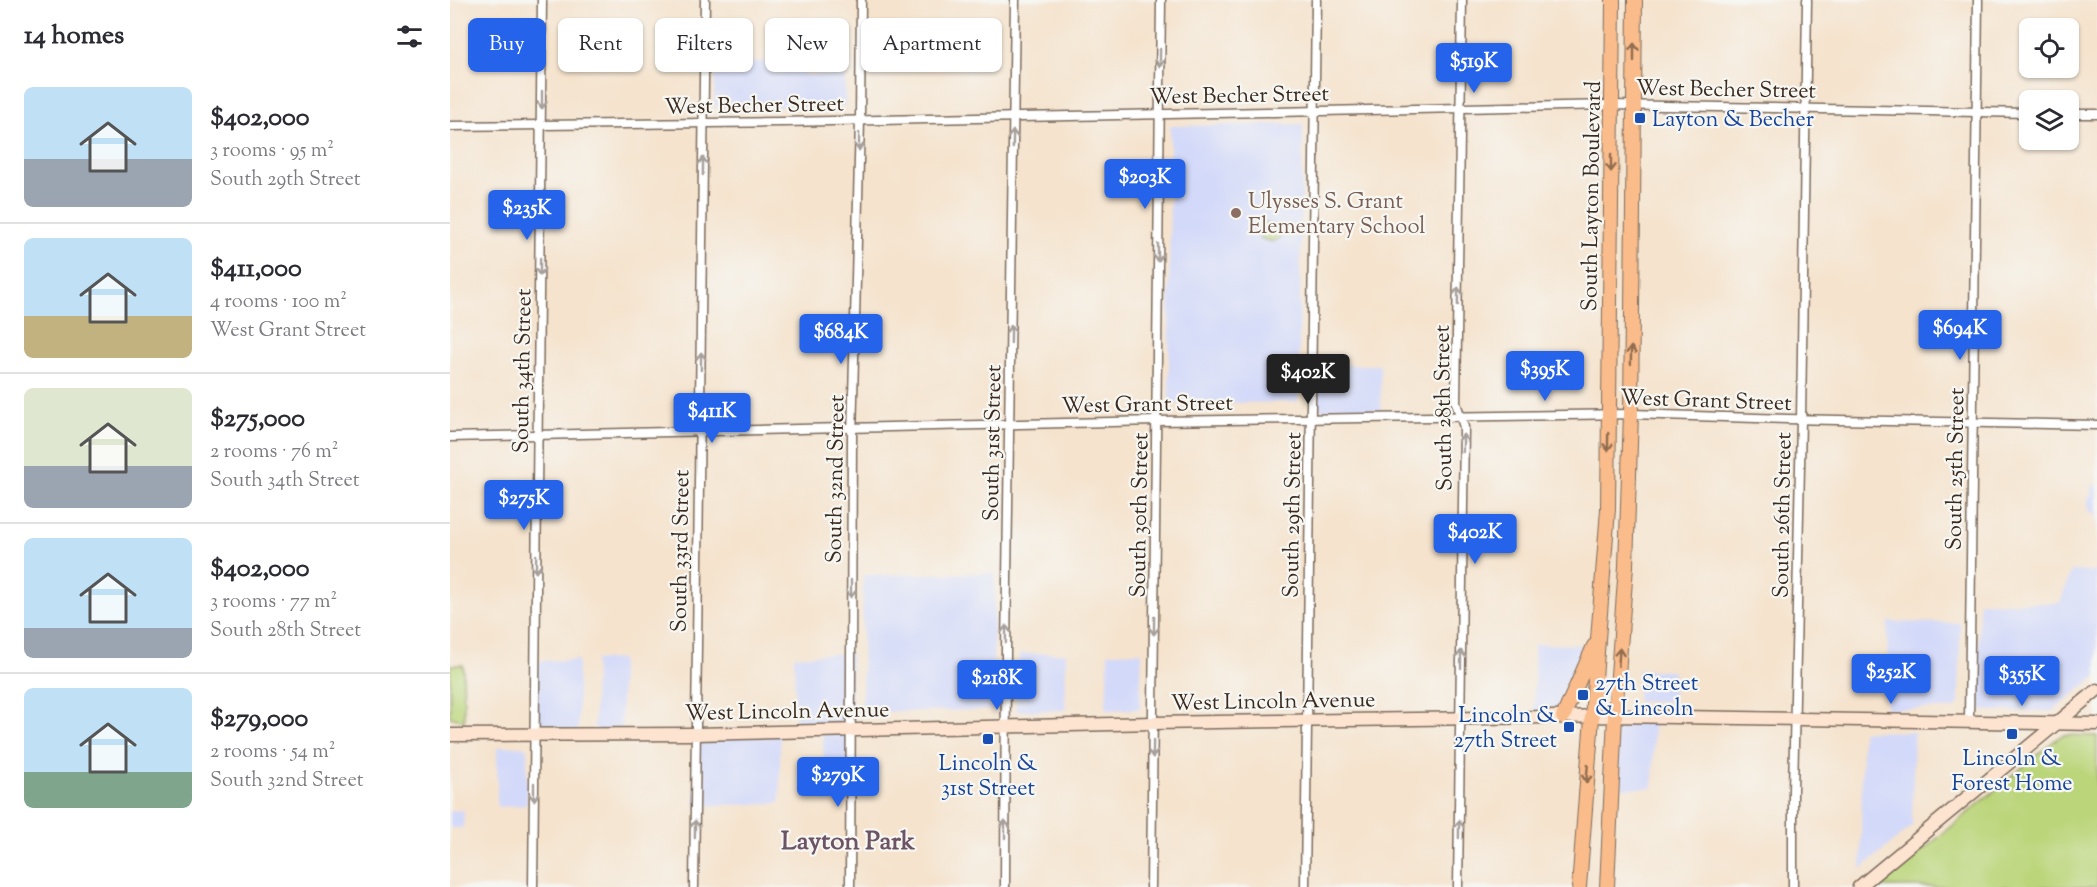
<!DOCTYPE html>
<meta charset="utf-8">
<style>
body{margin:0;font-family:"Sorts Mill Goudy",serif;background:#f7f7f7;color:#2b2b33;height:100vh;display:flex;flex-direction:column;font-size:22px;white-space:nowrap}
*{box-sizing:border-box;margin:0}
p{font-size:20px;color:#7c7c81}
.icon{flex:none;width:33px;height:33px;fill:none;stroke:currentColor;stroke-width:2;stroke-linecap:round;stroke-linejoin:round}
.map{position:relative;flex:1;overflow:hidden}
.side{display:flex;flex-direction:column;background:#fff;width:450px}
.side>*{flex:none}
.top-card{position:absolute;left:18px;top:18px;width:570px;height:54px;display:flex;gap:12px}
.tools{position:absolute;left:1569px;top:18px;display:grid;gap:12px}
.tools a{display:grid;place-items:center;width:60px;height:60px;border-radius:9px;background:#fff;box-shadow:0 2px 4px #0004;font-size:30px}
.price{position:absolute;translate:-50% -51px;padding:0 14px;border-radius:6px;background:#2563eb;color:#fff;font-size:20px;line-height:39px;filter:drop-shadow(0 2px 3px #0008)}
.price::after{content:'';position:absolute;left:50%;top:36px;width:18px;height:14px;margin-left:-9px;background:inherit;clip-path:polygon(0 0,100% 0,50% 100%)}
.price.active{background:#222;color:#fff}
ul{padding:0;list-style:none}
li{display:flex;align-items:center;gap:18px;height:150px;padding:0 24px}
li+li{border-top:2px solid #e1e1e2}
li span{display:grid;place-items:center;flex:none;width:168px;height:120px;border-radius:9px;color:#555}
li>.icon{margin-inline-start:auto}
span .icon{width:72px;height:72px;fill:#fffc;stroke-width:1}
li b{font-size:26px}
h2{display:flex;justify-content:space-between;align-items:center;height:72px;padding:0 24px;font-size:26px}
.chip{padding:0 21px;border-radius:9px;background:#fff;box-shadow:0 2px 4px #0004;font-size:21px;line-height:54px}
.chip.active{background:#2563eb;color:#fff}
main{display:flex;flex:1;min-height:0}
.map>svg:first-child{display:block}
</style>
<main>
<section class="side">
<h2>14 homes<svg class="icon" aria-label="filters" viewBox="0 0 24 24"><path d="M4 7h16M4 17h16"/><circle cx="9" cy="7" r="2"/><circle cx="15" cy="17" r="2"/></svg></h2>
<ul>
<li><span style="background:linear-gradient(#bfe0f5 60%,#9aa5b1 0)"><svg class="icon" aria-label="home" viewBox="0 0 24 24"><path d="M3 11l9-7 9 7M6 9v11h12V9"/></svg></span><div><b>$402,000</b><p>3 rooms · 95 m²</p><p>South 29th Street</p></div></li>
<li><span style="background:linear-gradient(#bfe0f5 65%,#c2b280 0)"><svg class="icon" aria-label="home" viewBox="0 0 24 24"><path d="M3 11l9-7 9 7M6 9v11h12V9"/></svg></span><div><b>$411,000</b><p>4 rooms · 100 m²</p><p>West Grant Street</p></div></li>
<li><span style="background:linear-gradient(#dfe7d0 65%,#9aa5b1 0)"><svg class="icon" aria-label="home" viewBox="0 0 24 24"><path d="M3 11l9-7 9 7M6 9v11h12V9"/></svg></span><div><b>$275,000</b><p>2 rooms · 76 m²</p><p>South 34th Street</p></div></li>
<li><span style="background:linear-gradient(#bfe0f5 75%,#9aa5b1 0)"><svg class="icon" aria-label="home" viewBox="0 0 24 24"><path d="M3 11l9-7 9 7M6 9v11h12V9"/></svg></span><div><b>$402,000</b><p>3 rooms · 77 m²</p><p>South 28th Street</p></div></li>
<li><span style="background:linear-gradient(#bfe0f5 70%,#7fa58c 0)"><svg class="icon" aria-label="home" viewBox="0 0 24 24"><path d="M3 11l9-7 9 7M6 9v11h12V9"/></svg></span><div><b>$279,000</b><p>2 rooms · 54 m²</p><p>South 32nd Street</p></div></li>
</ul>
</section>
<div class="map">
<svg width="1647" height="887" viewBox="0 0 1647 887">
<rect width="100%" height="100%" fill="#f6f6f2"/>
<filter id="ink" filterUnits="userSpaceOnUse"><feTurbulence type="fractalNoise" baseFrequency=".0167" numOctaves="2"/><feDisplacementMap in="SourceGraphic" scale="12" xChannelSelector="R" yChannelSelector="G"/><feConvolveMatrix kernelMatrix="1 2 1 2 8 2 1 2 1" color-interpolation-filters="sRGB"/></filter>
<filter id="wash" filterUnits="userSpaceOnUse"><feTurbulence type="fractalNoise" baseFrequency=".008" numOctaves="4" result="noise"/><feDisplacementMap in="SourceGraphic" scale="24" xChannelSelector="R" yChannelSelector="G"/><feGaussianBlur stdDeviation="1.35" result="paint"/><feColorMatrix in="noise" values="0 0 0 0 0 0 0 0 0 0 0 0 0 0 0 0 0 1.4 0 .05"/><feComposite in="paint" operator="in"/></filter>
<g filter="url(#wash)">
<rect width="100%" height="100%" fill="#f5e3cd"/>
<!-- built -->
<g fill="#d3d9f9">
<path d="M355,61V75H395V106L264,107L265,63Z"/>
<path d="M853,124L848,402L719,404L720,126Z"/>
<path d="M869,365H930L931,410L873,411L868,405Z"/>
<path d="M1641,485H1647V532L1646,513L1638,512V497H1641Z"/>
<path d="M1621,571H1647V676L1602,711H1534L1531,709L1528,703L1529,602L1610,603Z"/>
<path d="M545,573L542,710L412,712L413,575Z"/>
<path d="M1438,622L1510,623L1509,703L1505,709H1436Z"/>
<path d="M1084,644L1145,645L1113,717H1084Z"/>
<path d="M692,652L690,709L656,710L658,653Z"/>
<path d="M401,653V801L374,802L373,731H346L344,656Z"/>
<path d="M616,653L615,710L566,711L569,654Z"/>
<path d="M171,659V734H144L145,660Z"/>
<path d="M128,660V734H85L86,661Z"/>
<path d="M1188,670L1223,671V701H1187Z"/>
<path d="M1165,716L1204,717L1203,788H1162Z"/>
<path d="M1412,731L1464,732L1462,826L1411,869Z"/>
<path d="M330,732V803L245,806L246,734Z"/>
<path d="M47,747L72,746L77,749V805L47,807Z"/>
<path d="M14,810L13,828H0V811Z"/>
</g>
<!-- green -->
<g fill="#bbd57a" stroke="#7b804c" stroke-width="1.5">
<path d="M814,223L825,226V230L830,232L831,236C825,244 818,241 810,238L809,229Z"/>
<path d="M0,665H13L14,721L0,717Z"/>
<path d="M1615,735L1647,736V887H1429L1609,737Z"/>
</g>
</g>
<g filter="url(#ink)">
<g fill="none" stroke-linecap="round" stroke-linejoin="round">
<!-- street casing -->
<g stroke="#7c6b5b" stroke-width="11">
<g id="street">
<path d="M1618,114H1647"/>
<path d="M0,126L333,122L1161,105L1580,113"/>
<path d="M0,437L707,421L1181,414L1337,419L1647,425"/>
<path d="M1519,721L1528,0"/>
<path d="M83,887L92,0"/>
<path d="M244,887L255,0"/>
<path d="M400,887L402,438L410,120L411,0"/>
<path d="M555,887L556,652L565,0"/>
<path d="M701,887L711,0"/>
<path d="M855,887L866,0"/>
<path d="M1008,887L1014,427L1006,403L1012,0"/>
<path d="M1343,887V791L1351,420L1357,0"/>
</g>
</g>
<!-- secondary casing -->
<g stroke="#7c6b5b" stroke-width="15">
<g id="secondary">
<path d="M0,735L246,734L703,723L1165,716L1647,724"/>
<path d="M1409,887L1647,690"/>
</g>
</g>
<!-- primary casing -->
<g stroke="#7c6b5b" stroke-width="16">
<g id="primary">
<path d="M1113,717L1144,646"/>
<path d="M1129,887L1158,509L1163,0"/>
<path d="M1157,887L1165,716L1176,566L1181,414L1185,0"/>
</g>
</g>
<!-- street -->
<use href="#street" stroke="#fff" stroke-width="8"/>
<!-- secondary -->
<use href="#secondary" stroke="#fde4d1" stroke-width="12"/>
<!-- primary -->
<use href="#primary" stroke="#fabc8b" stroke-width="14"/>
</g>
<!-- one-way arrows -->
<defs><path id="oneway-shaft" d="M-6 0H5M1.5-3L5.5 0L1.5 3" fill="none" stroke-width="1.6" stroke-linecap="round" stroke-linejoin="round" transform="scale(1.5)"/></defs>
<g stroke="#916c4f">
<use href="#oneway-shaft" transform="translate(1184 52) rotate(-90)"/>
<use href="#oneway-shaft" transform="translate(1161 163) rotate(90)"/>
<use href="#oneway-shaft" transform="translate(1181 355) rotate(-89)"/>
<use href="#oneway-shaft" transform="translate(1158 442) rotate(91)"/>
<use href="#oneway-shaft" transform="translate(1169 657) rotate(-86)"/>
<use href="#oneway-shaft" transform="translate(1137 774) rotate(95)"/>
</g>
<g stroke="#a79f9a">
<use href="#oneway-shaft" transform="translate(710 58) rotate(91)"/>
<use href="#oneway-shaft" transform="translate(92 100) rotate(90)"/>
<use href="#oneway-shaft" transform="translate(563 139) rotate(-89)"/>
<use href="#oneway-shaft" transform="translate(409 142) rotate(91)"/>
<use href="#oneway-shaft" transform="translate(253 166) rotate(-89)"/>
<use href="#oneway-shaft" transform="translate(708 253) rotate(90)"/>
<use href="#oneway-shaft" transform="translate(90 267) rotate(91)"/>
<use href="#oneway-shaft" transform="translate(1008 296) rotate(-89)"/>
<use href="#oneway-shaft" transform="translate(561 334) rotate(-89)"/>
<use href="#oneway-shaft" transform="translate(251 361) rotate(-89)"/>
<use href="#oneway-shaft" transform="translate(1013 443) rotate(-89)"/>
<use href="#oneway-shaft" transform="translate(86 564) rotate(91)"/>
<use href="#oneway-shaft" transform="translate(401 589) rotate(90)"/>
<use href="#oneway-shaft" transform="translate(704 626) rotate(91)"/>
<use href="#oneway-shaft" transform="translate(556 634) rotate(-89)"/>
<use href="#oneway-shaft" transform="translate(1011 659) rotate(-90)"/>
<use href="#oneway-shaft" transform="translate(703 749) rotate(91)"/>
<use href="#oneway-shaft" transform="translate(84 792) rotate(90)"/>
<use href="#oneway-shaft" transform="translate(245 829) rotate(-89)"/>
<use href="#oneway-shaft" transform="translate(555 829) rotate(-90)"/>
<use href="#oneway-shaft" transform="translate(1009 829) rotate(-89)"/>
</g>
</g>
<!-- markers -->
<g fill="#1a4fb4" stroke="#f6f6f2" stroke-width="2">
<rect x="1184" y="112" width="12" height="12" rx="3"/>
<rect x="1127" y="689" width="12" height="12" rx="3"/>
<rect x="1113" y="721" width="12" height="12" rx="3"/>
<rect x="1556" y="728" width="12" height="12" rx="3"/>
<rect x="532" y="733" width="12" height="12" rx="3"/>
</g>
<circle fill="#8d6e63" stroke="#f6f6f2" stroke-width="2" cx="786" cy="213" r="6"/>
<g text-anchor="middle" stroke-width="4.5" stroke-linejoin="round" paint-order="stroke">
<!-- street labels -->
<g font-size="22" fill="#3b2a1e" stroke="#f6f6f2">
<text transform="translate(1276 88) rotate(1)" y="8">West Becher Street</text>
<text transform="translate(789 94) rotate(-1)" y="8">West Becher Street</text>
<text transform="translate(304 104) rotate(-1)" y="8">West Becher Street</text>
<text transform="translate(1140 196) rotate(-89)" y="8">South Layton Boulevard</text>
<text transform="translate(71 371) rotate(-89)" y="8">South 34th Street</text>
<text transform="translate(1256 399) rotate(2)" y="8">West Grant Street</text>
<text transform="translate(697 403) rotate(-1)" y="8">West Grant Street</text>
<text transform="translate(992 408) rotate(-91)" y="8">South 28th Street</text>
<text transform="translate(541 443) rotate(-89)" y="8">South 31st Street</text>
<text transform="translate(1504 469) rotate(-89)" y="8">South 25th Street</text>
<text transform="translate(384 479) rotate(-89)" y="8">South 32nd Street</text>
<text transform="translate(688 515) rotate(-89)" y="8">South 30th Street</text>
<text transform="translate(841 515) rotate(-89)" y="8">South 29th Street</text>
<text transform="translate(1331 515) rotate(-89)" y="8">South 26th Street</text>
<text transform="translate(229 551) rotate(-89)" y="8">South 33rd Street</text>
<text transform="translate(823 700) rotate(-1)" y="8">West Lincoln Avenue</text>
<text transform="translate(337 710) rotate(-1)" y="8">West Lincoln Avenue</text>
</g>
<!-- transit labels -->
<g font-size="22" fill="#164399" stroke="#f6f6f2" text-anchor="start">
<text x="1202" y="126">Layton &amp; Becher</text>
<text x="1145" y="690">27th Street<tspan x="1145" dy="25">&amp; Lincoln</tspan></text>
<text x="1107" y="722" text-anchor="end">Lincoln &amp;<tspan x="1107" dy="25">27th Street</tspan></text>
<text x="1562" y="765" text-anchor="middle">Lincoln &amp;<tspan x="1562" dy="25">Forest Home</tspan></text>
<text x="538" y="770" text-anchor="middle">Lincoln &amp;<tspan x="538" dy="25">31st Street</tspan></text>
</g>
<!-- education labels -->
<g font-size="22" fill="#785e54" stroke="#f6f6f2" text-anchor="start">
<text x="798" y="208">Ulysses S. Grant<tspan x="798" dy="25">Elementary School</tspan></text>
</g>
<!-- quarter labels -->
<g font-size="26" font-weight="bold" fill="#6c5464" stroke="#f6f6f2">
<text x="398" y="849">Layton Park</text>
</g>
</g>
</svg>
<div class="tools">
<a><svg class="icon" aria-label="locate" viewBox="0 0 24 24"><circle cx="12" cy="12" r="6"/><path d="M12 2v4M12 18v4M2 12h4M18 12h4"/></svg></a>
<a><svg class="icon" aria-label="layers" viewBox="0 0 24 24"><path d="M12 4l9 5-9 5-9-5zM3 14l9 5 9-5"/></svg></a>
</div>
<b class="price" style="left:1024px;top:94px">$519K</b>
<b class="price" style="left:695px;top:210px">$203K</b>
<b class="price" style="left:77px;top:241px">$235K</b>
<b class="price" style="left:1510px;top:361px">$694K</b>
<b class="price" style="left:391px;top:365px">$684K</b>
<b class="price" style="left:1095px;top:402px">$395K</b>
<b class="price active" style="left:858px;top:405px">$402K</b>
<b class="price" style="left:262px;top:444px">$411K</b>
<b class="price" style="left:74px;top:531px">$275K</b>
<b class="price" style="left:1025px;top:565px">$402K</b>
<b class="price" style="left:1441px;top:705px">$252K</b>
<b class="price" style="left:1572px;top:707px">$355K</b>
<b class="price" style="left:547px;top:711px">$218K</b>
<b class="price" style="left:388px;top:808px">$279K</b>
<div class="top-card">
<a class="chip active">Buy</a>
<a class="chip">Rent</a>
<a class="chip">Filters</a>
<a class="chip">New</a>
<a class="chip">Apartment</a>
</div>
</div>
</main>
